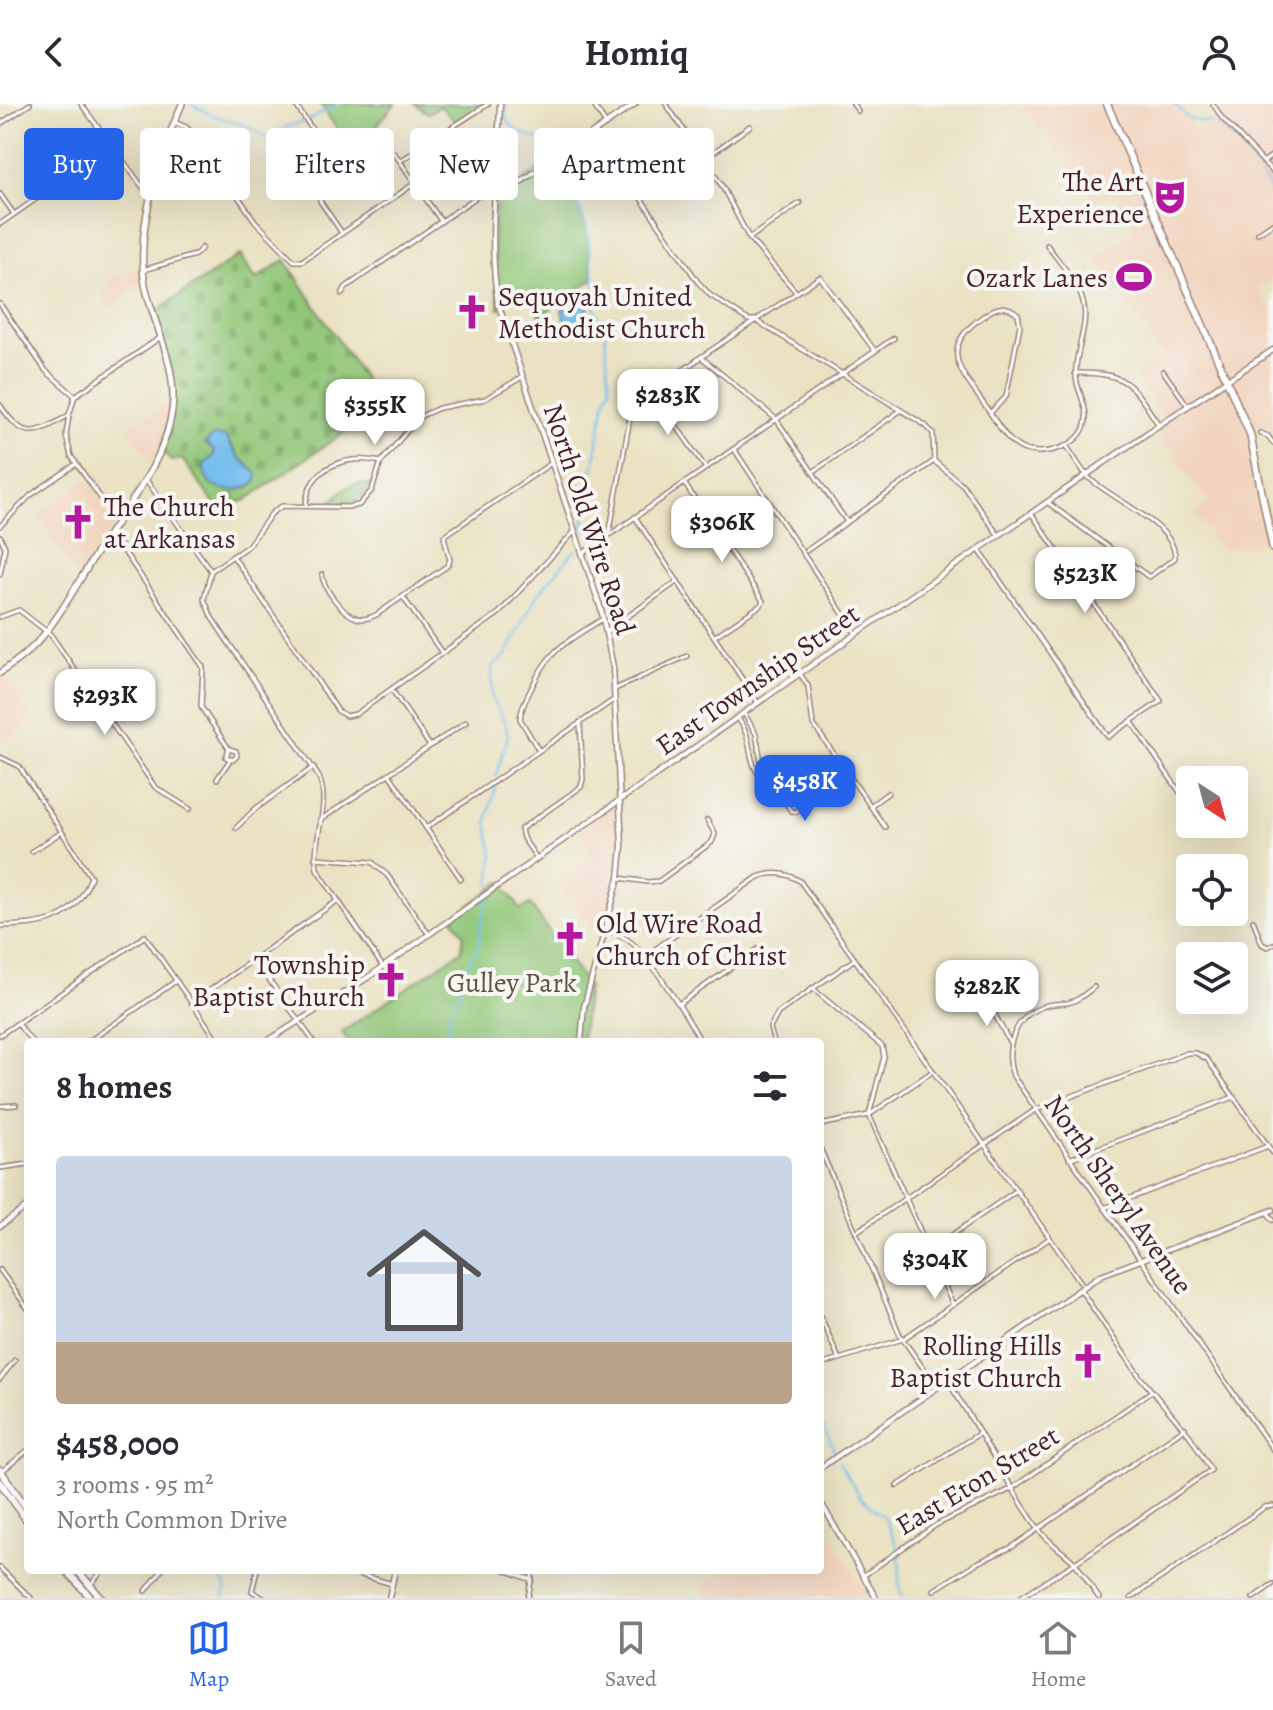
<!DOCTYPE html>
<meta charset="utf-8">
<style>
body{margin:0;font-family:Alegreya,serif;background:#f2f2f3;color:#2b2b33;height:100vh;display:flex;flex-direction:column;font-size:30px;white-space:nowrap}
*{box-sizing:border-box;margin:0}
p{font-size:26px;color:#7c7c81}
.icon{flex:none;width:44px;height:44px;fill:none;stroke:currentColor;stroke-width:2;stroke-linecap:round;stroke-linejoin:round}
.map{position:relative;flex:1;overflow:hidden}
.side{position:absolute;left:24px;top:934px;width:800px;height:536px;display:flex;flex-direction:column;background:#fff;border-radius:8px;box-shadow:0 8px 32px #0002}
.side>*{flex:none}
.guide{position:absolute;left:24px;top:24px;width:800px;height:72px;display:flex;gap:16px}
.needle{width:52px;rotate:144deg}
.controls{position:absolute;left:1176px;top:662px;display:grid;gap:16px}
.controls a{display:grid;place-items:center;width:72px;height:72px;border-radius:8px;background:#fff;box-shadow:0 8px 32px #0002;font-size:40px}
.price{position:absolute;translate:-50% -68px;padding:0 18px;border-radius:16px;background:#fff;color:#222;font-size:26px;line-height:52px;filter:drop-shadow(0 2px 4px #0008)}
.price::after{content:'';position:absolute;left:50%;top:48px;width:24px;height:18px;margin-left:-12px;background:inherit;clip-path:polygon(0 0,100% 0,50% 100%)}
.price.current{background:#2563eb;color:#fff}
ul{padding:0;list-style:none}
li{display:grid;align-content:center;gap:16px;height:424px;padding:0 32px}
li+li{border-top:2px solid #e1e1e2}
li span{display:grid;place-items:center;height:248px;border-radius:8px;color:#555}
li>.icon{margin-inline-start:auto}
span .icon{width:144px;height:144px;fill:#fffc;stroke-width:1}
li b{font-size:34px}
h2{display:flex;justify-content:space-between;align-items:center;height:96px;padding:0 32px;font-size:34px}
.tag{padding:0 28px;border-radius:8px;background:#fff;box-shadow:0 8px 32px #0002;font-size:28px;line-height:72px}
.tag.current{background:#2563eb;color:#fff}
header{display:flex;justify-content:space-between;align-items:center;height:104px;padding:0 32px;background:#fff;font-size:36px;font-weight:700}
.dock{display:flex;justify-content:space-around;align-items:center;height:112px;border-top:2px solid #e1e1e2;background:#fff;font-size:22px;color:#7c7c81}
.dock a{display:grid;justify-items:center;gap:4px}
.dock .current{color:#2563eb}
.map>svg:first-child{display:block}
</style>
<header><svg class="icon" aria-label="back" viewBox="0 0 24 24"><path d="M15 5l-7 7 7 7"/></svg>Homiq<svg class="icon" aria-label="person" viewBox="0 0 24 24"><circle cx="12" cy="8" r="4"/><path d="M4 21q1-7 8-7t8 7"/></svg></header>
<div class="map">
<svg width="1273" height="1494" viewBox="0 0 1273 1494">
<defs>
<pattern id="cemetery-stones" width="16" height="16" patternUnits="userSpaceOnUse" patternTransform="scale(2)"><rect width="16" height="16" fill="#92c778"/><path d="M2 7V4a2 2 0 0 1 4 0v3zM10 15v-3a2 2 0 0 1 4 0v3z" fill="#7faa68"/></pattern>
</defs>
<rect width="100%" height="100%" fill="#f6f6f2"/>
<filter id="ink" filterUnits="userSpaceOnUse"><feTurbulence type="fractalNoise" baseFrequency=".0125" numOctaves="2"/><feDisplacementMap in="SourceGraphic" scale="16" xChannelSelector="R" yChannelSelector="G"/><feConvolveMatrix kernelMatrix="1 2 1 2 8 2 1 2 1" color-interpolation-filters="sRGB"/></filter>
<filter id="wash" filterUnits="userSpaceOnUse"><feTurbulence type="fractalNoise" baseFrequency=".006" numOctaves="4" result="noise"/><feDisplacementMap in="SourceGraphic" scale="32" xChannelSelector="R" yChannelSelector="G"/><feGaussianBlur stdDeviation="1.8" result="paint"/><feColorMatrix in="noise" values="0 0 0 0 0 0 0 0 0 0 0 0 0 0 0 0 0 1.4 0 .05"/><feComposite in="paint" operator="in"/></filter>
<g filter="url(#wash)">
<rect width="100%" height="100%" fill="#eae2c3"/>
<!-- built -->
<g fill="#f2d4be">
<path d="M1023,0H1169L1198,29L1221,13L1213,0H1273V175L1257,183L1273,206V331L1265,319L1249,329L1271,436L1221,446L1195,409L1209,399L1155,324L1166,316L1135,272L1164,252L1095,154L1134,127L1116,87L1095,100Z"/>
<path d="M142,164L144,179L108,204L104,196L106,179L125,167Z"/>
<path d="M173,297L170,318L152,361L128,324Z"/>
<path d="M87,375L117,417L79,476L36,411Z"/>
<path d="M1,568L36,619L0,640V569Z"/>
<path d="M621,695L622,738L619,774L600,840L559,781L593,756L578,724Z"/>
<path d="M820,1410L868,1494H709L701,1482L724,1466H820Z"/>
</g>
<!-- green -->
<g fill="#92c778" stroke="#6e7352" stroke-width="2">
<path d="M320,0H395L377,21L392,47L373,23L348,40Z"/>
<path d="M415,0H488L457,19L440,2L428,9Z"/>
<path d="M556,54L577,82L579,103L586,123L593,175L540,212L524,188L499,205L493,133L497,90L506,88Z"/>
<path d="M355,380H371C361,400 349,400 329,399L344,385Z"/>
<path d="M501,778L521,806L530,800L588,883L581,938H349L342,928L461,847L464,831L453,814Z"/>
</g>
<!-- cemetery -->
<path fill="url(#cemetery-stones)" stroke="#6e7352" stroke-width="2" d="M240,151L256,175L285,156L382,302L246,396L218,405L182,355L171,357L161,344C180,290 168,262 153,209Z"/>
<!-- water -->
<g fill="#75beee" stroke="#606e8c" stroke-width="2">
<path d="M579,193H585C591,202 588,217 582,226L572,227L564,216L562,206Z"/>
<path d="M213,332H225L238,352L257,370V377C242,389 225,389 209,379L203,363L206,358L213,353L214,347L205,339Z"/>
</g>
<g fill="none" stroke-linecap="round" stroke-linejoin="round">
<!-- stream -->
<g stroke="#75beee" stroke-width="2">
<path d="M190,0L212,11L247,22L270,35L274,34L285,23L304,18"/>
<path d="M505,0L506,16L518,28L541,36L556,50"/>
<path d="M1175,0L1188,15L1211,19"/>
<path d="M309,16L339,0"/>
<path d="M1216,22C1236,29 1261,71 1273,89"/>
<path d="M560,54L578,88L579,103L586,123L596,187L594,197L597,210L604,221L610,285L605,297L581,435"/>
<path d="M496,672L508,632L505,619L492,595V563L506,551L536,493L575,446"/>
<path d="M490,782L493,751L487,717L496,680"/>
<path d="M446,938L449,928L448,913L459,890L469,857L479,843L480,824L488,794"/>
<path d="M820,1314L835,1348"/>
<path d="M839,1358L861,1394L885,1414L898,1444"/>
<path d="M899,1452C901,1467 896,1480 903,1494"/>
<path d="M206,1466L209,1472L221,1476L226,1481L224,1494"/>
</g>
</g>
</g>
<g filter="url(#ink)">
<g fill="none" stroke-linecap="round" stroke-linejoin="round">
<!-- minor casing -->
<g stroke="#9a8077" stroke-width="6">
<g id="minor">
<path d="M81,0L150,93"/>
<path d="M295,0L344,72"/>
<path d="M593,0L606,20"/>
<path d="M666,0L722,82L749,134L796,188"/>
<path d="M853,0L858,7"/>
<path d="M1213,0L1222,14L1273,68"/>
<path d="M174,18L186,23L197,33L255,117L294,157H302L415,79"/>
<path d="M0,20L30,0"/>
<path d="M595,27L698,178L710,191L748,216H755L925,321L933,329L934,357L963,381L999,432"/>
<path d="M563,49L588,88"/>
<path d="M704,55L750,22"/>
<path d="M400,57L488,0"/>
<path d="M1263,58L1273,51"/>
<path d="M0,90L14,110"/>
<path d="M0,120L111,43"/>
<path d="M342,129L320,97L321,89L385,46L395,50L441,117"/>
<path d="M1258,129L1273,119"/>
<path d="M751,133L800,99"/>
<path d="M143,166L195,151L202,144"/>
<path d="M342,190L346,183L478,92L493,90"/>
<path d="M0,200L46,267L75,292L69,311"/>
<path d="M701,253L776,315L847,418"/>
<path d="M1163,267L1188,302"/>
<path d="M1075,269C1128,268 1131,280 1159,321"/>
<path d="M652,287L705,363"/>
<path d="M75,292L161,233"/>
<path d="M0,301C24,337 35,331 69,311L66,331L71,352L117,417"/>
<path d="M990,309L1006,293L1020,221L1018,210C1006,200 997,202 985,211C935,245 961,267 988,306C998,320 1008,340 1025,346C1047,353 1087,341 1086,312C1085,295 1074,282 1076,264C1077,243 1089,218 1083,198C1078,178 1059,158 1047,141"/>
<path d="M1260,329L1268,332L1273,339"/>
<path d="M734,345L855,528"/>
<path d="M813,368L900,307"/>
<path d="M147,377L211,467L204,495L212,514L319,673C331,703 312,733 317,765L383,863"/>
<path d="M684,379L763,497L761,501L715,532"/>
<path d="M1047,398L1149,473L1175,454C1176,420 1110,395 1088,373C1080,364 1073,351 1066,341"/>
<path d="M306,400C309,362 348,350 381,358"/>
<path d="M635,413L758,599"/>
<path d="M0,422L31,391L76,360"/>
<path d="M110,427L203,563L201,603L229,645L236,647L237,652L233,656L226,653L229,645"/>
<path d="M609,431L632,303L701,253L820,173L875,247"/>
<path d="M0,432L5,443L0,470"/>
<path d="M979,446L1108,633L1161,597L1031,409"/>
<path d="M806,447L934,357"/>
<path d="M582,450L894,234"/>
<path d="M233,452L338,607L346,612L356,610L499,509L574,428"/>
<path d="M211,467L248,442L272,409L282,402L347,403L359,401L372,386L381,358L419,313L439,304L485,295L522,273"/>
<path d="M322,470C323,484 342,510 357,514C364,516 369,514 376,511L447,462L450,456L444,433L447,430L553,358"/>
<path d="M403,493L442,549"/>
<path d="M0,513L19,506L51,531L155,683L190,705"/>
<path d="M607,527L678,477"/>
<path d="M800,570L808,582L813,620L885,723"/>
<path d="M615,585L687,552"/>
<path d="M392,586L430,642"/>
<path d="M738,614C753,635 747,652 757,668C767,682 783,693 791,707L797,708L799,701L762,663L756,630L744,609"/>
<path d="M1131,617L1190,703"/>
<path d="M538,645L520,615C521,604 526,595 531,585C550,543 567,538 604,514"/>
<path d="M0,653L19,662L91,773C74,818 44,821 0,822"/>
<path d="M389,670L461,775"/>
<path d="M217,675L230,656"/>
<path d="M870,702L888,689"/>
<path d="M320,716L466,618"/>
<path d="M1202,720L1205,725"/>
<path d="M236,724L255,705L314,663"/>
<path d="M426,724L615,595"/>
<path d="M32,747L62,728"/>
<path d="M536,753L523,734L521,725L581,683L583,675L580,618"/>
<path d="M315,754L372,758L387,771L428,829"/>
<path d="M619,774L648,778L659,777L712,738L715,730L707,716"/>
<path d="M1253,816L1262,840L1268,843L1273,840"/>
<path d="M604,825C613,829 624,832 632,839C652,856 688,914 701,938"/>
<path d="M644,853L758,773C773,767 786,768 800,777L1084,1183"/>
<path d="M254,855L314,938"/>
<path d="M1094,883C1085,890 1078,897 1067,899C1058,900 1050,899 1042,903C1014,913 1004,945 1013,972L1273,1346"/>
<path d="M812,884L882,942L884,953L869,1011L953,1201"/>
<path d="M987,896L1010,939"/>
<path d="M193,898L337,797"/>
<path d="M679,900L758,845"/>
<path d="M18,920L32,938"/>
<path d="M0,931L145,832L214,931L204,938"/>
<path d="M88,938L176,877"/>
<path d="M774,938L770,924L778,909L855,855"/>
<path d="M0,1002L16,1001"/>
<path d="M820,1021L869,1011L933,967"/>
<path d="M820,1044L900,1231L937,1284"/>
<path d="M1069,1055L1234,993"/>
<path d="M0,1064L28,1060"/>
<path d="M1104,1104L1268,1042"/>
<path d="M1267,1108L1273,1116"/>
<path d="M856,1128L1035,1006L1187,949H1196L1207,955L1273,1049"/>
<path d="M929,1147L1017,1086"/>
<path d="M0,1166L28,1205"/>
<path d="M820,1211L839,1255"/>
<path d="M820,1261L903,1235L1050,1134"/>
<path d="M0,1275L15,1256"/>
<path d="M947,1277C980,1324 1004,1377 1038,1424C1048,1439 1062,1446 1074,1458C1083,1468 1091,1483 1099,1494"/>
<path d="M1,1368L28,1346"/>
<path d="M897,1382L980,1329"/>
<path d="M0,1464L31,1494"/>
<path d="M257,1466L252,1487L263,1494"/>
<path d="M344,1466L392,1480"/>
<path d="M505,1466L532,1476"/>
<path d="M863,1472L936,1421L1011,1385L1152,1287"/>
<path d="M91,1480L103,1466"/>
<path d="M934,1486L977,1459L1012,1443L1185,1324"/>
<path d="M146,1487L162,1466"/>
<path d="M528,1494L533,1466"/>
<path d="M1019,1494L1075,1459L1211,1366L1190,1332L1140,1273L1080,1185"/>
<path d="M1131,1494L1265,1403L1273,1402"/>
<path d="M1253,1494L1273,1480"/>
</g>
</g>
<!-- tertiary casing -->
<g stroke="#9a8077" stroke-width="7">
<g id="tertiary">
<path d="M500,0C498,66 487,133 498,199L601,505L613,563L622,742L619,774L584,903L581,938"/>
<path d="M497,90L506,88L635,0"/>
<path d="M266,938L370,872L856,530L1159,321L1273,246"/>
<path d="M0,1122L28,1102"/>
<path d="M820,1364L1101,1171L1273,1106"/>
<path d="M820,1397L876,1494"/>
<path d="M389,1494L395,1466"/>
</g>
</g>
<!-- secondary casing -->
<g stroke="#9a8077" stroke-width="8">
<path id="secondary" d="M0,569C17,557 33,545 46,528C64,505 79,477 95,451C125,404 171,353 173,295C174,258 156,224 147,189C132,133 159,52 182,0"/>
</g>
<!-- primary casing -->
<g stroke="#9a8077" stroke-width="9">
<g id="primary">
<path d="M1107,0L1250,330L1273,445"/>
<path d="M0,1366L28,1406"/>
<path d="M0,1378L28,1418"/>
<path d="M66,1466L91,1494"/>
<path d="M77,1466L101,1494"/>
</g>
</g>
<!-- minor -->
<use href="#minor" stroke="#fff" stroke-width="3"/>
<!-- tertiary -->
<use href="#tertiary" stroke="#fff" stroke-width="4"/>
<!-- secondary -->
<use href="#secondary" stroke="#fff" stroke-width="5"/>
<!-- primary -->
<use href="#primary" stroke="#fff" stroke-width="6"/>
</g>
</g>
<!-- icons -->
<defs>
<g id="theatre-bare" transform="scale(2.76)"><path d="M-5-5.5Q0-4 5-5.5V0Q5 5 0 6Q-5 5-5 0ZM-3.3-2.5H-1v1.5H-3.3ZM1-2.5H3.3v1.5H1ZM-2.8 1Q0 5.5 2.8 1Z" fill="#b5179e" stroke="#f6f6f2" stroke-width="2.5" paint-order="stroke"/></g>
<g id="stadium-bare" transform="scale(2.76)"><path d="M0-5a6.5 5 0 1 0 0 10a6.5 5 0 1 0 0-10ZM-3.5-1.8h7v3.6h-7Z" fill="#b5179e" stroke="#f6f6f2" stroke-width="2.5" paint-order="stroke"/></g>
<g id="church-bare" transform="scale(2.76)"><path d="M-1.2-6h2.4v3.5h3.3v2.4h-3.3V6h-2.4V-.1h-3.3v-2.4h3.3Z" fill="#b5179e" stroke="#f6f6f2" stroke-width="2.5" paint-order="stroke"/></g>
</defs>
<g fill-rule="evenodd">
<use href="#theatre-bare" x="1170" y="93"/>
<use href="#stadium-bare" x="1134" y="173"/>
<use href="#church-bare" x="472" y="208"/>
<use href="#church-bare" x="78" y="418"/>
<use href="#church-bare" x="570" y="835"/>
<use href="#church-bare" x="391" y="876"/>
<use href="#church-bare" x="1088" y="1257"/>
</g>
<g text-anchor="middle" stroke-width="8" stroke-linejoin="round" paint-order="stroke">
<!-- poi labels -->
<g font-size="28" fill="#4a1f2b" stroke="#f6f6f2" text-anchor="end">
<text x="1144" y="87">The Art<tspan x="1144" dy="32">Experience</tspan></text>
<text x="1108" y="183">Ozark Lanes</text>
<text x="498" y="202" text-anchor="start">Sequoyah United<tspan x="498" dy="32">Methodist Church</tspan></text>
<text x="104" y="412" text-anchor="start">The Church<tspan x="104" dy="32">at Arkansas</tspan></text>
<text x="596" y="829" text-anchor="start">Old Wire Road<tspan x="596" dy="32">Church of Christ</tspan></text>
<text x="365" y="870">Township<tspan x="365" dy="32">Baptist Church</tspan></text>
<text x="1062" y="1251">Rolling Hills<tspan x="1062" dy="32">Baptist Church</tspan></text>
</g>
<!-- street labels -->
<g font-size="28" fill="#4a1f2b" stroke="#f6f6f2">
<text transform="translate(590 415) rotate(72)" y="10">North Old Wire Road</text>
<text transform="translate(757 575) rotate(-35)" y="10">East Township Street</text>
<text transform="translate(1119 1090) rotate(55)" y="10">North Sheryl Avenue</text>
<text transform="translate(977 1376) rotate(-31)" y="10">East Eton Street</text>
</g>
<!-- park labels -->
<g font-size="28" fill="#605142" stroke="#f6f6f2">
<text x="512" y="888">Gulley Park</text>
</g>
</g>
</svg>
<div class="controls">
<a><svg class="needle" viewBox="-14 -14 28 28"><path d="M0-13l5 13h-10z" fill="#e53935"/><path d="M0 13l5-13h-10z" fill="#7c7c81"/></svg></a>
<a><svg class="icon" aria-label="locate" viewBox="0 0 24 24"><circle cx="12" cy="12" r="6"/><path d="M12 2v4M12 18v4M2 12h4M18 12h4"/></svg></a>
<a><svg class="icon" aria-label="layers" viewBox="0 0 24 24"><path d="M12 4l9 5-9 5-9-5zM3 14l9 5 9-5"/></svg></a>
</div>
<b class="price" style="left:668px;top:333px">$283K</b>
<b class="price" style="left:375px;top:343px">$355K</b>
<b class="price" style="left:722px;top:460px">$306K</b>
<b class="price" style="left:1085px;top:511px">$523K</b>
<b class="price" style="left:105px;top:633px">$293K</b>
<b class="price current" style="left:805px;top:719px">$458K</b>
<b class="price" style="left:987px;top:924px">$282K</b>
<b class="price" style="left:935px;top:1197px">$304K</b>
<div class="guide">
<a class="tag current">Buy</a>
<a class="tag">Rent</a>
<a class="tag">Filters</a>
<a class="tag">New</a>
<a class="tag">Apartment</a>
</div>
<section class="side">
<h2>8 homes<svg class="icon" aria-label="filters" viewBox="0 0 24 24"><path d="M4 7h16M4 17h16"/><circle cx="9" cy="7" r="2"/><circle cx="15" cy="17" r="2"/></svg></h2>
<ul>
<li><span style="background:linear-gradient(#c9d6e8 75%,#b9a48a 0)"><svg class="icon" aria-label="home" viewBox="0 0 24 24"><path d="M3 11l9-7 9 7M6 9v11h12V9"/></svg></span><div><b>$458,000</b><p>3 rooms · 95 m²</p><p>North Common Drive</p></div></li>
</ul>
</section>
</div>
<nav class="dock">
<a class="current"><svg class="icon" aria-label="map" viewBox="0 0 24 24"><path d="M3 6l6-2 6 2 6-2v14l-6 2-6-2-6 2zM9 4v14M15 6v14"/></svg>Map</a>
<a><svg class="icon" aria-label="saved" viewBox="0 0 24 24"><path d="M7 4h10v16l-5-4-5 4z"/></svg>Saved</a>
<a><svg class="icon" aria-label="home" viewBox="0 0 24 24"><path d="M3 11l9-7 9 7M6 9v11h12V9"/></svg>Home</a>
</nav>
